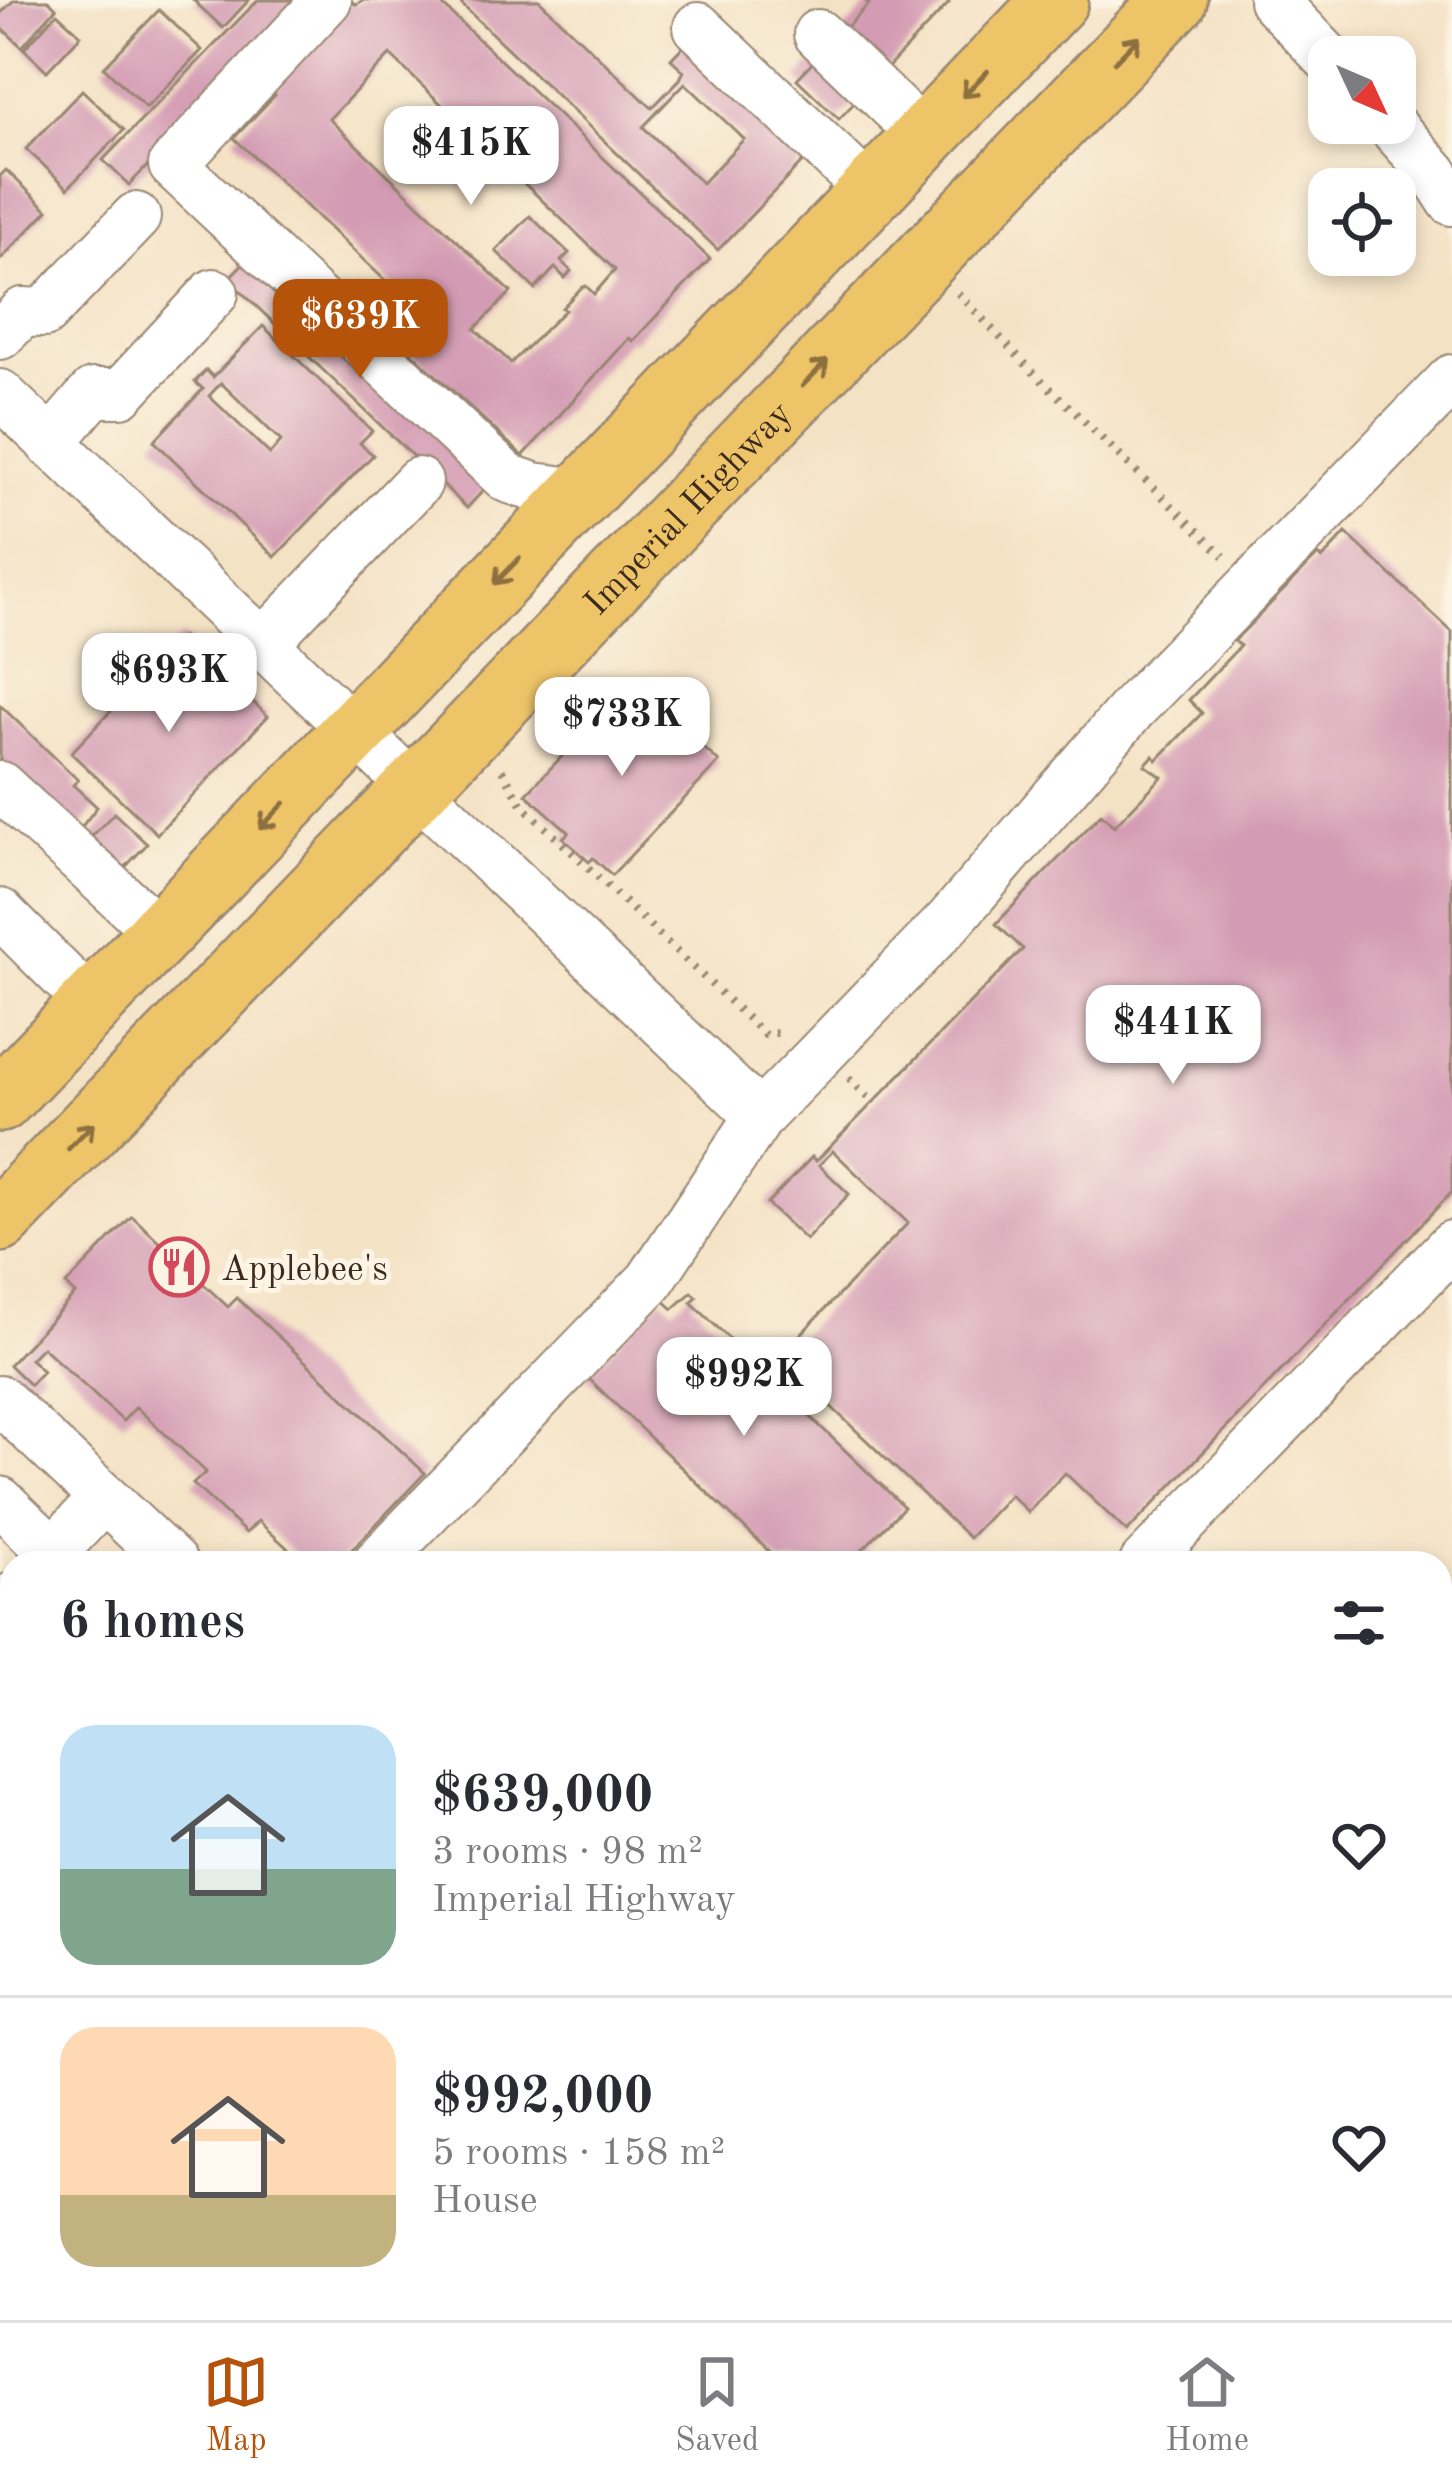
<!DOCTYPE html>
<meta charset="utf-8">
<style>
body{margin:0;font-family:"Old Standard TT",serif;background:#f7f7f7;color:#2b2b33;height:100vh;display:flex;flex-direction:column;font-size:45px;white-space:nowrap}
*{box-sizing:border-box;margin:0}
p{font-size:39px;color:#7c7c81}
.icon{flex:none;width:66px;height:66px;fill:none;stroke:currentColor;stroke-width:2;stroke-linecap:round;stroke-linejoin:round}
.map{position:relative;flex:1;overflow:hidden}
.details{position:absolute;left:0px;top:1551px;width:1452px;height:771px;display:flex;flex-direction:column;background:#fff;border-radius:36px 36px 0 0;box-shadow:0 6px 18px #0003}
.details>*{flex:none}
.needle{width:78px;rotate:134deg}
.fabs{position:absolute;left:1308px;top:36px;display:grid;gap:24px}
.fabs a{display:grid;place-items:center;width:108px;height:108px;border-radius:24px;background:#fff;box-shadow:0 6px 18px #0003;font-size:60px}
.price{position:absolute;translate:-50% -102px;padding:0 27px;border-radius:24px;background:#fff;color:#222;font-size:39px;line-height:78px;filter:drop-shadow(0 3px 6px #0008)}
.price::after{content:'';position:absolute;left:50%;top:72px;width:36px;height:27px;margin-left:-18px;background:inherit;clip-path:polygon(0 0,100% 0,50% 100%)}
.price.active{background:#b45309;color:#fff}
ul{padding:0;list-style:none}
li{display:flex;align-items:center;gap:36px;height:300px;padding:0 60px}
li+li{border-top:3px solid #e1e1e2}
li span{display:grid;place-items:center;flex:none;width:336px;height:240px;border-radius:36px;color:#555}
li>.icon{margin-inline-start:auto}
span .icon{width:144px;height:144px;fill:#fffc;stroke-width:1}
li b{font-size:51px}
h2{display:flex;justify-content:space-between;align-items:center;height:144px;padding:0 60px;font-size:51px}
.tab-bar{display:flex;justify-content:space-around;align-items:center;height:168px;border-top:3px solid #e1e1e2;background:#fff;font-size:33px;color:#7c7c81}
.tab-bar a{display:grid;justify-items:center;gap:6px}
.tab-bar .active{color:#b45309}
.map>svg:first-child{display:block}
</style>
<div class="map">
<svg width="1452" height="2320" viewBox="0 0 1452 2320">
<rect width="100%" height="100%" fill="#fcf5e5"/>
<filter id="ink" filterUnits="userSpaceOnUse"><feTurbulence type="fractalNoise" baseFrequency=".00833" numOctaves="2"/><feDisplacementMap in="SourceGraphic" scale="24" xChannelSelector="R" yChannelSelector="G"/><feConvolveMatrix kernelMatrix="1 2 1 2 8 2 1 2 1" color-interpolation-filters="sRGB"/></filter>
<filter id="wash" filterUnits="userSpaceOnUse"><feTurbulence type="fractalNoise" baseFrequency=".004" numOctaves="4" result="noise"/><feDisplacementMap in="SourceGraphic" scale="48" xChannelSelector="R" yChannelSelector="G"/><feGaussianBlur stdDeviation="2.7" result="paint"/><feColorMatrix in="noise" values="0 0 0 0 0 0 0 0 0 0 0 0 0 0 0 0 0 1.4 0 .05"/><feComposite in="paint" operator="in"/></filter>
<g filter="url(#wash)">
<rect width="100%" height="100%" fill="#f4e2c5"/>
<g id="blocks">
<!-- building -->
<g fill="#d49cb4" fill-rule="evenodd">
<path d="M14,0H48L56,8L22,47L0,26V14Z"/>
<path d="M193,0H249L223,28Z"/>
<path d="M258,0H307L129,185L103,160Z"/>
<path d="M347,0L356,4L364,0H437L710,259L633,341L629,338L523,456L400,342L424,317L234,138L275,95L272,92ZM390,55L615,270L594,294L586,286L581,288L562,308L565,310L511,363L475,329L511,292L329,119Z"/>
<path d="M457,0H539L652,108L680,79L684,71L671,59L690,39L812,152L718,250ZM685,83L744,139L702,183L643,127Z"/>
<path d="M864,0H946L949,3L839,119L797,79L869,4Z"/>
<path d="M159,10L202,50L146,108L104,67Z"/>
<path d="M57,13L81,35L47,71L24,49Z"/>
<path d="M82,90L124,130L68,188L26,149Z"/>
<path d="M6,170L48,210L0,260V176Z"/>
<path d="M530,216L569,253L561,261L571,271L565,278L555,268L535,289L496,251Z"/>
<path d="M252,254L491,482L467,508L228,279Z"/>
<path d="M263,326L372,431L360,443L373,455L275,557L154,441L203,389L195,382L206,370L213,377ZM221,383L281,441L270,454L209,396Z"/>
<path d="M1346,533L1452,632V1192L1127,1532L1065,1473L1028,1512L1010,1495L969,1538L779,1357L908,1223L833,1151L819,1165L849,1194L806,1240L767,1204L812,1157L816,1161L1023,949L996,924L1101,814L1114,826L1162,777L1145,765L1153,756L1157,760L1202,713L1189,700L1240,646L1234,641L1318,555L1322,559Z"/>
<path d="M182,636L268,716L157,834L71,753Z"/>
<path d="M633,682L719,762L612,875L593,858L589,862L563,838L569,832L526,794Z"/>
<path d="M0,705L78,780L73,785L97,807L77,833L0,776Z"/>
<path d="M114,813L147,844L112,881L79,850Z"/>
<path d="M132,1216L168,1250L177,1241L202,1264L193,1274L228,1307L237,1298L425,1473L339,1563H297L292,1558L295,1555L258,1521L246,1533L193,1484L206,1472L136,1407L123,1421L42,1347L30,1359L43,1371L30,1385L9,1365L75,1294L66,1285Z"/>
<path d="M692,1292L697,1297L691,1302L904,1507L863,1549L873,1559L869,1563H781L586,1376L661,1298L673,1309Z"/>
<path d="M0,2127L12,2139V2202L0,2191Z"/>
<path d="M1440,2243L1452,2254V2274L1440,2287Z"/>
<path d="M1106,2310H1418L1408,2320H1102L1109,2313Z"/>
</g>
</g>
</g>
<g filter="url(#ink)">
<use href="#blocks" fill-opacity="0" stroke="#988672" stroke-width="3"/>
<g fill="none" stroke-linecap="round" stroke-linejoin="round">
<!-- minor casing -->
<g stroke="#988672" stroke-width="52">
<g id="minor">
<path d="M327,0L173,165L507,478L534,487L583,493"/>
<path d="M1273,0L1329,59"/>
<path d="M698,27L871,192"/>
<path d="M818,34L925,137"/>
<path d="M1389,123L1434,173L1452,201"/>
<path d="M0,335L23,312L44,313L136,217"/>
<path d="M0,394L760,1116"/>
<path d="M50,443L93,393H121L214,293"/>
<path d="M262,645L418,482"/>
<path d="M0,786L160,933"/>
<path d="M0,913L91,1004"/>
<path d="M0,1400L173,1563"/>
<path d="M0,1501L53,1552"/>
<path d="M43,1563L104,1498"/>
<path d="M377,1563L650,1281L760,1116L950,920L1132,709L1452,379"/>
<path d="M1144,1563L1452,1245"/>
<path d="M0,1610L12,1597"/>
<path d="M0,1786L12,1797"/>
<path d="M1440,2204L1452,2216"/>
<path d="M159,2310L170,2320"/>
<path d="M1038,2310L1048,2320"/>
<path d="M9,2320L19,2310"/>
</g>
</g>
<!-- major casing -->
<g stroke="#988672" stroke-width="68">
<g id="major">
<path d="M0,1100L1056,0"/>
<path id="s1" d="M0,1220L1175,0"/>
<path d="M0,1940L12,1951"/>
<path d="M0,2059L12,2071"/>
<path d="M266,2310L276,2320"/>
<path d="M383,2310L394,2320"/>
</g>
</g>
<!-- path -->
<g stroke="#988672" stroke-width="8" stroke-dasharray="3 9" stroke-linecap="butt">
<path d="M958,293L1032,371L1224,556"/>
<path d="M502,770L524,807L765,1035L782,1032"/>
<path d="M849,1078L868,1097"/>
</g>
<!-- minor -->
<use href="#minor" stroke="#fff" stroke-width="48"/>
<!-- major -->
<use href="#major" stroke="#eec469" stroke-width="63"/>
</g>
<!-- one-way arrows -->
<defs><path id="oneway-shaft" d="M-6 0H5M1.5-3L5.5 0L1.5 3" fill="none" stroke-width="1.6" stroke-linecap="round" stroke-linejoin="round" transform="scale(3)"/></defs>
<g stroke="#8c6f40">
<use href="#oneway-shaft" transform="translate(1127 49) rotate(-46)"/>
<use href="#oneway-shaft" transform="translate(975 84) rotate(134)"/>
<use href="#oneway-shaft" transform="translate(815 373) rotate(-46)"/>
<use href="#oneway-shaft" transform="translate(507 571) rotate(134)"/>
<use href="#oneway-shaft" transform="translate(272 816) rotate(134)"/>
<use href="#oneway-shaft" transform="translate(81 1136) rotate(-46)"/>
</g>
</g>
<!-- icons -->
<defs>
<g id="restaurant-ring" transform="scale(3)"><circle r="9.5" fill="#fcf5e5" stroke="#d1495b" stroke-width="1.5"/><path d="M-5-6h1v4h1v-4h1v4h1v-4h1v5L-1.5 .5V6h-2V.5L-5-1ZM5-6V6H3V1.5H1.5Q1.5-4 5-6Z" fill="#d1495b"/></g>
</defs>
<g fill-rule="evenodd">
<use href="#restaurant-ring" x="179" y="1267"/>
</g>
<g text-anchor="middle" stroke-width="10" stroke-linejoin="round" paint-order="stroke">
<!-- street labels -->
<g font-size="36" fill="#3b2a1e" stroke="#fcf5e5">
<text dy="13" stroke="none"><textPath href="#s1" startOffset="990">Imperial Highway</textPath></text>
</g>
<!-- poi labels -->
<g font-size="36" fill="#3b2a1e" stroke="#fcf5e5" text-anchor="start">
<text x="221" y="1280">Applebee's</text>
</g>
</g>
</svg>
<div class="fabs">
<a><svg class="needle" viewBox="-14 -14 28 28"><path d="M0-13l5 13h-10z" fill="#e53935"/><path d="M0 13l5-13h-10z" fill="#7c7c81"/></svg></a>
<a><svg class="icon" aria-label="locate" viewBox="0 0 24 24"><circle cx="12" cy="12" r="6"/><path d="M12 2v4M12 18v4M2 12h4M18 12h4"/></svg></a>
</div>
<b class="price" style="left:471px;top:208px">$415K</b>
<b class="price active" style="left:360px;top:381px">$639K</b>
<b class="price" style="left:169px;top:735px">$693K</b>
<b class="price" style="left:622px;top:779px">$733K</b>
<b class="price" style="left:1173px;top:1087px">$441K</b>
<b class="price" style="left:744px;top:1439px">$992K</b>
<section class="details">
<h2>6 homes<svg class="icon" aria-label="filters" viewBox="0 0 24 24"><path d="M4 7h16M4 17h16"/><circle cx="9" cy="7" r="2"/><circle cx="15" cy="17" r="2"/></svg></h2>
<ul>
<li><span style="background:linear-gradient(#bfe0f5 60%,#7fa58c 0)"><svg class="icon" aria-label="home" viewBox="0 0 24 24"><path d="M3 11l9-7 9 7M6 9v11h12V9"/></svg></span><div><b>$639,000</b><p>3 rooms · 98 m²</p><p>Imperial Highway</p></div><svg class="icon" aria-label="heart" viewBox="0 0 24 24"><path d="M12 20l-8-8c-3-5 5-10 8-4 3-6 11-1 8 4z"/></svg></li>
<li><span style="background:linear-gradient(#ffd9b3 70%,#c2b280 0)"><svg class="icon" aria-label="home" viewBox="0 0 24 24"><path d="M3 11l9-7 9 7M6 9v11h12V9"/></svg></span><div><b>$992,000</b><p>5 rooms · 158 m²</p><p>House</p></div><svg class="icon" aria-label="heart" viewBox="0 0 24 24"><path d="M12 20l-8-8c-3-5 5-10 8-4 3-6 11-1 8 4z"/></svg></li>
</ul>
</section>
</div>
<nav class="tab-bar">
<a class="active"><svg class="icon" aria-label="map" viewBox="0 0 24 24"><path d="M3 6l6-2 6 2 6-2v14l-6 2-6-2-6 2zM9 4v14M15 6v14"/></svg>Map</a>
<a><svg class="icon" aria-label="saved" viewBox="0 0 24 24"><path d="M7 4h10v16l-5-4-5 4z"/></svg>Saved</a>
<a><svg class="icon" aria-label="home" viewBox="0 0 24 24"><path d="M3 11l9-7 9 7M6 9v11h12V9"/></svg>Home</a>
</nav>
